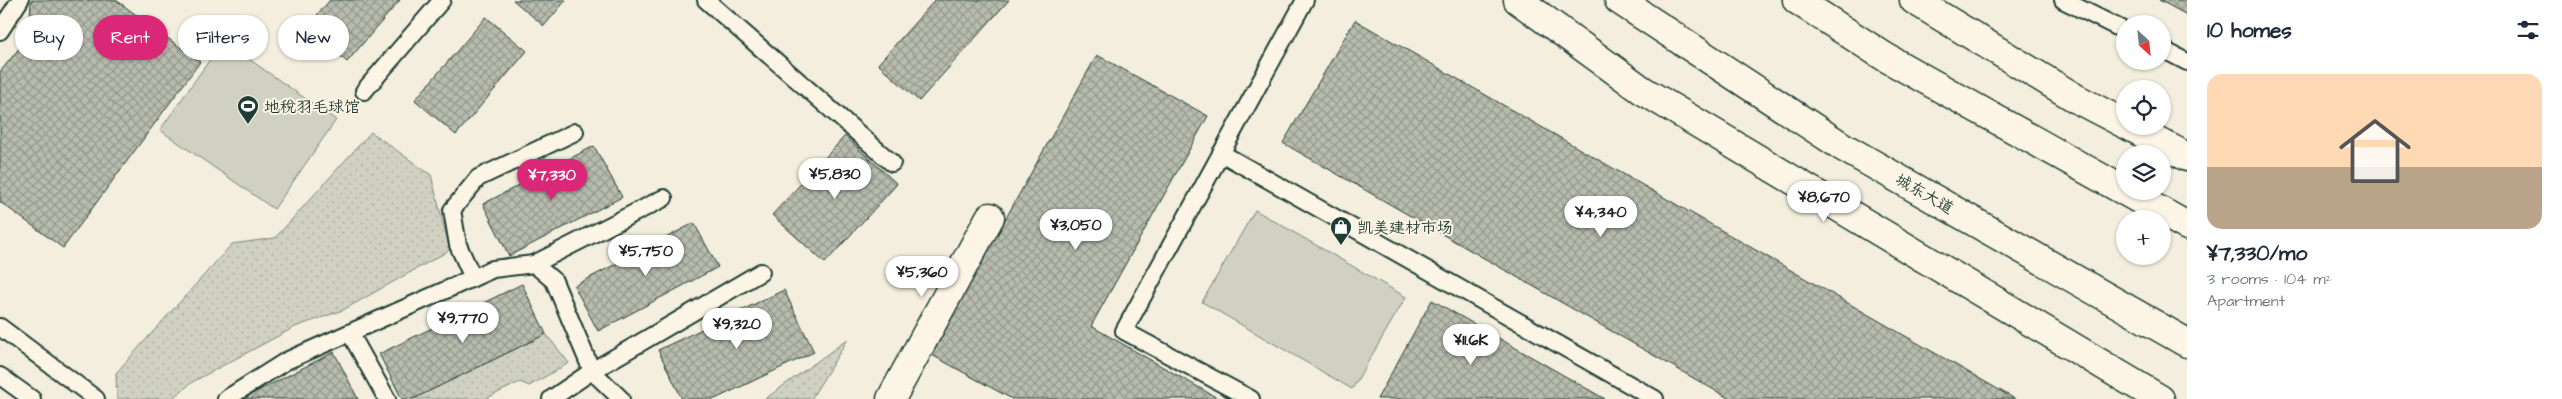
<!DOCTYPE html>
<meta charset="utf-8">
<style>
body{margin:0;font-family:"Architects Daughter","LXGW WenKai TC",sans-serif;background:#f2f2f3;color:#1f2937;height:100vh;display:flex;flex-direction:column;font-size:19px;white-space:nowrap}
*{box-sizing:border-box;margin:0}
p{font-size:16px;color:#747a83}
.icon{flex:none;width:28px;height:28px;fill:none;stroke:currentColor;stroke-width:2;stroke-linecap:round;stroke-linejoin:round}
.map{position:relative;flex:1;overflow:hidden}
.panel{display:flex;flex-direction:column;background:#fff;width:375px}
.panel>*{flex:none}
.top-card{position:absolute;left:15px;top:15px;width:475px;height:45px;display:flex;gap:10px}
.needle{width:32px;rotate:153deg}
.controls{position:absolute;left:2116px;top:15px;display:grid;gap:10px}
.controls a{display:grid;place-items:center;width:55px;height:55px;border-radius:50%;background:#fff;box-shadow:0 1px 4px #0004;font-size:25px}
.price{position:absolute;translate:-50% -42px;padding:0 11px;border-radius:18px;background:#fff;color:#222;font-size:16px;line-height:32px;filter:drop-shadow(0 1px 2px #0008)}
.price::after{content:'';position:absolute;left:50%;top:30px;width:15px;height:11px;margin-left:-8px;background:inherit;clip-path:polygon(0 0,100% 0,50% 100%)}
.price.selected{background:#db2777;color:#fff}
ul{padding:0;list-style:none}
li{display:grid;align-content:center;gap:10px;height:265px;padding:0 20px}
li+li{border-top:1px solid #e0e1e3}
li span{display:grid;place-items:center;height:155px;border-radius:15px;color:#555}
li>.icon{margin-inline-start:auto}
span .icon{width:90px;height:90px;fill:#fffc;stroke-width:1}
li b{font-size:21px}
h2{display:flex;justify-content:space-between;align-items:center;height:60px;padding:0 20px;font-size:21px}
.tag{padding:0 18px;border-radius:22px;background:#fff;box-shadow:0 1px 4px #0004;font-size:18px;line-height:45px}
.tag.selected{background:#db2777;color:#fff}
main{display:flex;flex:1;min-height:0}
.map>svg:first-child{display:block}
</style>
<main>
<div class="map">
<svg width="2187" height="399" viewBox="0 0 2187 399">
<defs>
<pattern id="park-dots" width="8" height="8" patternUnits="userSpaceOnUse" patternTransform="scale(1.25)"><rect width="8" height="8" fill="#d0d1c2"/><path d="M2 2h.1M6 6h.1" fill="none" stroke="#b2b4a7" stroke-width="1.8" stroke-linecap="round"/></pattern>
<pattern id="building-cross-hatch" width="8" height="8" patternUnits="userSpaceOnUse" patternTransform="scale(1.25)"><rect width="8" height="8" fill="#b8bcae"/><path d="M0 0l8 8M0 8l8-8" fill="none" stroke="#959a8e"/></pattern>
</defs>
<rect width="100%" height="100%" fill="#f3eede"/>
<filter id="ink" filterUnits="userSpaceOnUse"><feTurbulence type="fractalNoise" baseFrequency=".02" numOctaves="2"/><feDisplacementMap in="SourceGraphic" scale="10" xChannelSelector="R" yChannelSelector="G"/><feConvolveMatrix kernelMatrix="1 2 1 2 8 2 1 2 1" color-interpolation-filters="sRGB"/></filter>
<g filter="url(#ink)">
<!-- grass -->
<g fill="#d0d1c2" stroke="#78877b">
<path d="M223,41L336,120L274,209L160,130Z"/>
<path d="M1255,210L1406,297L1352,389L1202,302Z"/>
</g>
<!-- park -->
<g fill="url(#park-dots)" stroke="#78877b">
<path d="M371,132L431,175L450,250L343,310L295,327L194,381L171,399H117L116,373L232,244L275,238Z"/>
<path d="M546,334L569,363L529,386L520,382L485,399H413Z"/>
<path d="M848,339L811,399H765Z"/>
</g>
<!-- building -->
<g fill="url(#building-cross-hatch)" stroke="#1f3d34">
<path d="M31,0H116L200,62L63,248L0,202V72L29,36Z"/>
<path d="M330,0H400L347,62L307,27Z"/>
<path d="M513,0H566L544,26Z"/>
<path d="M935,0H1009L919,101L878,64Z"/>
<path d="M2159,0H2187V15Z"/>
<path d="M486,17L527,51L456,135L415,100Z"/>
<path d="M1355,20L2015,399H1730L1283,143Z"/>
<path d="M1097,55L1208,116L1091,326L1219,399H1012L930,354Z"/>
<path d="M845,136L897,184L825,263L772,215Z"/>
<path d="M594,146L622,197L509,256L483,204Z"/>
<path d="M694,223L718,267L598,331L574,286Z"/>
<path d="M522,284L546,334L413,399H402L379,354Z"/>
<path d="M784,290L814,352L715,399H682L658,350Z"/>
<path d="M1432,300L1605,399H1377Z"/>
<path d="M334,352L358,399H242Z"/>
</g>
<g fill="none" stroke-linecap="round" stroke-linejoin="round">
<!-- lane casing -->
<g stroke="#1f3d34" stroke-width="20">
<g id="lane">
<path d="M706,0L892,163"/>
<path d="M2063,0L2125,31"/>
<path d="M0,31L20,0"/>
<path d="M2162,49L2187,62"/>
<path d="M364,91L442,0"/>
<path d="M1221,153L1655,399"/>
<path d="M534,264L664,198"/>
<path d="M473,278L458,245L452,210L478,178L575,132"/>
<path d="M0,327L96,399"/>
<path d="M350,333L387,399"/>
<path d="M0,376L32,399"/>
<path d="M226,399L286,361L493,269L534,264L554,281L592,371L621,399"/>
<path d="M551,399L592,371L761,272"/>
<path d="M1251,399L1124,331L1305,0"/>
</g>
</g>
<!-- street casing -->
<g stroke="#1f3d34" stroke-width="31">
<path id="street" d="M891,399L990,217"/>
</g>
<!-- secondary casing -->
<g stroke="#1f3d34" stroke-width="31">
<g id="secondary">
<path d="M1518,0L1642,90L2160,399"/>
<path d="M1914,0L2077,99L2125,124"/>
<path d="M2129,126L2187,157"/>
</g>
</g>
<!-- primary casing -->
<g stroke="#1f3d34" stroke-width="31">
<g id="primary">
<path d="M1619,0L1843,147L2187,343"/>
<path d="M1797,0L1885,57L2187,226"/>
</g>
</g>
<!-- lane -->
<use href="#lane" stroke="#fcf5e5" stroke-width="16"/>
<!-- street -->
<use href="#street" stroke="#fcf5e5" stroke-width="28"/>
<!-- secondary -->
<use href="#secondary" stroke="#fcf5e5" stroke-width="28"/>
<!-- primary -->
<use href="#primary" stroke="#fcf5e5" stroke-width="28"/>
</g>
</g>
<!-- icons -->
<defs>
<g id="stadium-pin" transform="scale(1.125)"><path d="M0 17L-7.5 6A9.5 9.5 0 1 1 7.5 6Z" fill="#1f3d34" stroke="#fcf5e5"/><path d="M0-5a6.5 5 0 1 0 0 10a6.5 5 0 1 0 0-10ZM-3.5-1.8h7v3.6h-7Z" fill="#fff"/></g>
<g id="shop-pin" transform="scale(1.125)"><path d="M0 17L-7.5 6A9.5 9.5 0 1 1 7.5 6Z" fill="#1f3d34" stroke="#fcf5e5"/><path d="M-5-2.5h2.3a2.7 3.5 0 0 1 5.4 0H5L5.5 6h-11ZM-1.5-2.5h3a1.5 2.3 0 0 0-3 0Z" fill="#fff"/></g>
</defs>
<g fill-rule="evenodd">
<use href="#stadium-pin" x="248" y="106"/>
<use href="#shop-pin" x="1341" y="227"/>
</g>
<g text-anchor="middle" stroke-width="4" stroke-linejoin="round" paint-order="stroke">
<!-- poi labels -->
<g font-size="16" fill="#1f3d34" stroke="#fcf5e5" text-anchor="start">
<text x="264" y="112">地税羽毛球馆</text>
<text x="1357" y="233">凯美建材市场</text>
</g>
<!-- street labels -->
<g font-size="16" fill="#1f3d34" stroke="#fcf5e5">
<text transform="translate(1925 193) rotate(30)" y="6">城东大道</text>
</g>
</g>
</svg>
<div class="controls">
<a><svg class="needle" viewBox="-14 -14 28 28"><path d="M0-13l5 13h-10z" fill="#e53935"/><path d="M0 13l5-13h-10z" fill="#747a83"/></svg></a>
<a><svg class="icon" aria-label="locate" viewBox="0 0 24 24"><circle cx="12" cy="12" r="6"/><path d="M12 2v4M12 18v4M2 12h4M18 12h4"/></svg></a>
<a><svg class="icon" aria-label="layers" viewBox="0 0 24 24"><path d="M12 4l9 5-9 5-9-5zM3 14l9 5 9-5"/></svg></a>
<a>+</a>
</div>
<b class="price" style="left:835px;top:200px">¥5,830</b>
<b class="price selected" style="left:552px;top:201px">¥7,330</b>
<b class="price" style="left:1824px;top:223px">¥8,670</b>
<b class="price" style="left:1601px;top:238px">¥4,340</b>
<b class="price" style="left:1076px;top:251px">¥3,050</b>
<b class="price" style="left:646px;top:277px">¥5,750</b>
<b class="price" style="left:922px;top:298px">¥5,360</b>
<b class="price" style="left:463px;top:344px">¥9,770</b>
<b class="price" style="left:737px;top:350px">¥9,320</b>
<b class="price" style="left:1471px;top:366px">¥11.6K</b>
<div class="top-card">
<a class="tag">Buy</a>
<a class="tag selected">Rent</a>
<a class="tag">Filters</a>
<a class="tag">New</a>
</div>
</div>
<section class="panel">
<h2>10 homes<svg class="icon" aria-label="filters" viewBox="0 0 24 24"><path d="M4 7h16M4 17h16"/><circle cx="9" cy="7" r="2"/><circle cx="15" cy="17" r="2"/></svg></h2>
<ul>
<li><span style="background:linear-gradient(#ffd9b3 60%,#b9a48a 0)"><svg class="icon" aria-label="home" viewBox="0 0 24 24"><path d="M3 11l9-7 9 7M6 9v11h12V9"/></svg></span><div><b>¥7,330/mo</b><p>3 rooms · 104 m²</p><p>Apartment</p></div></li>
</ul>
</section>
</main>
